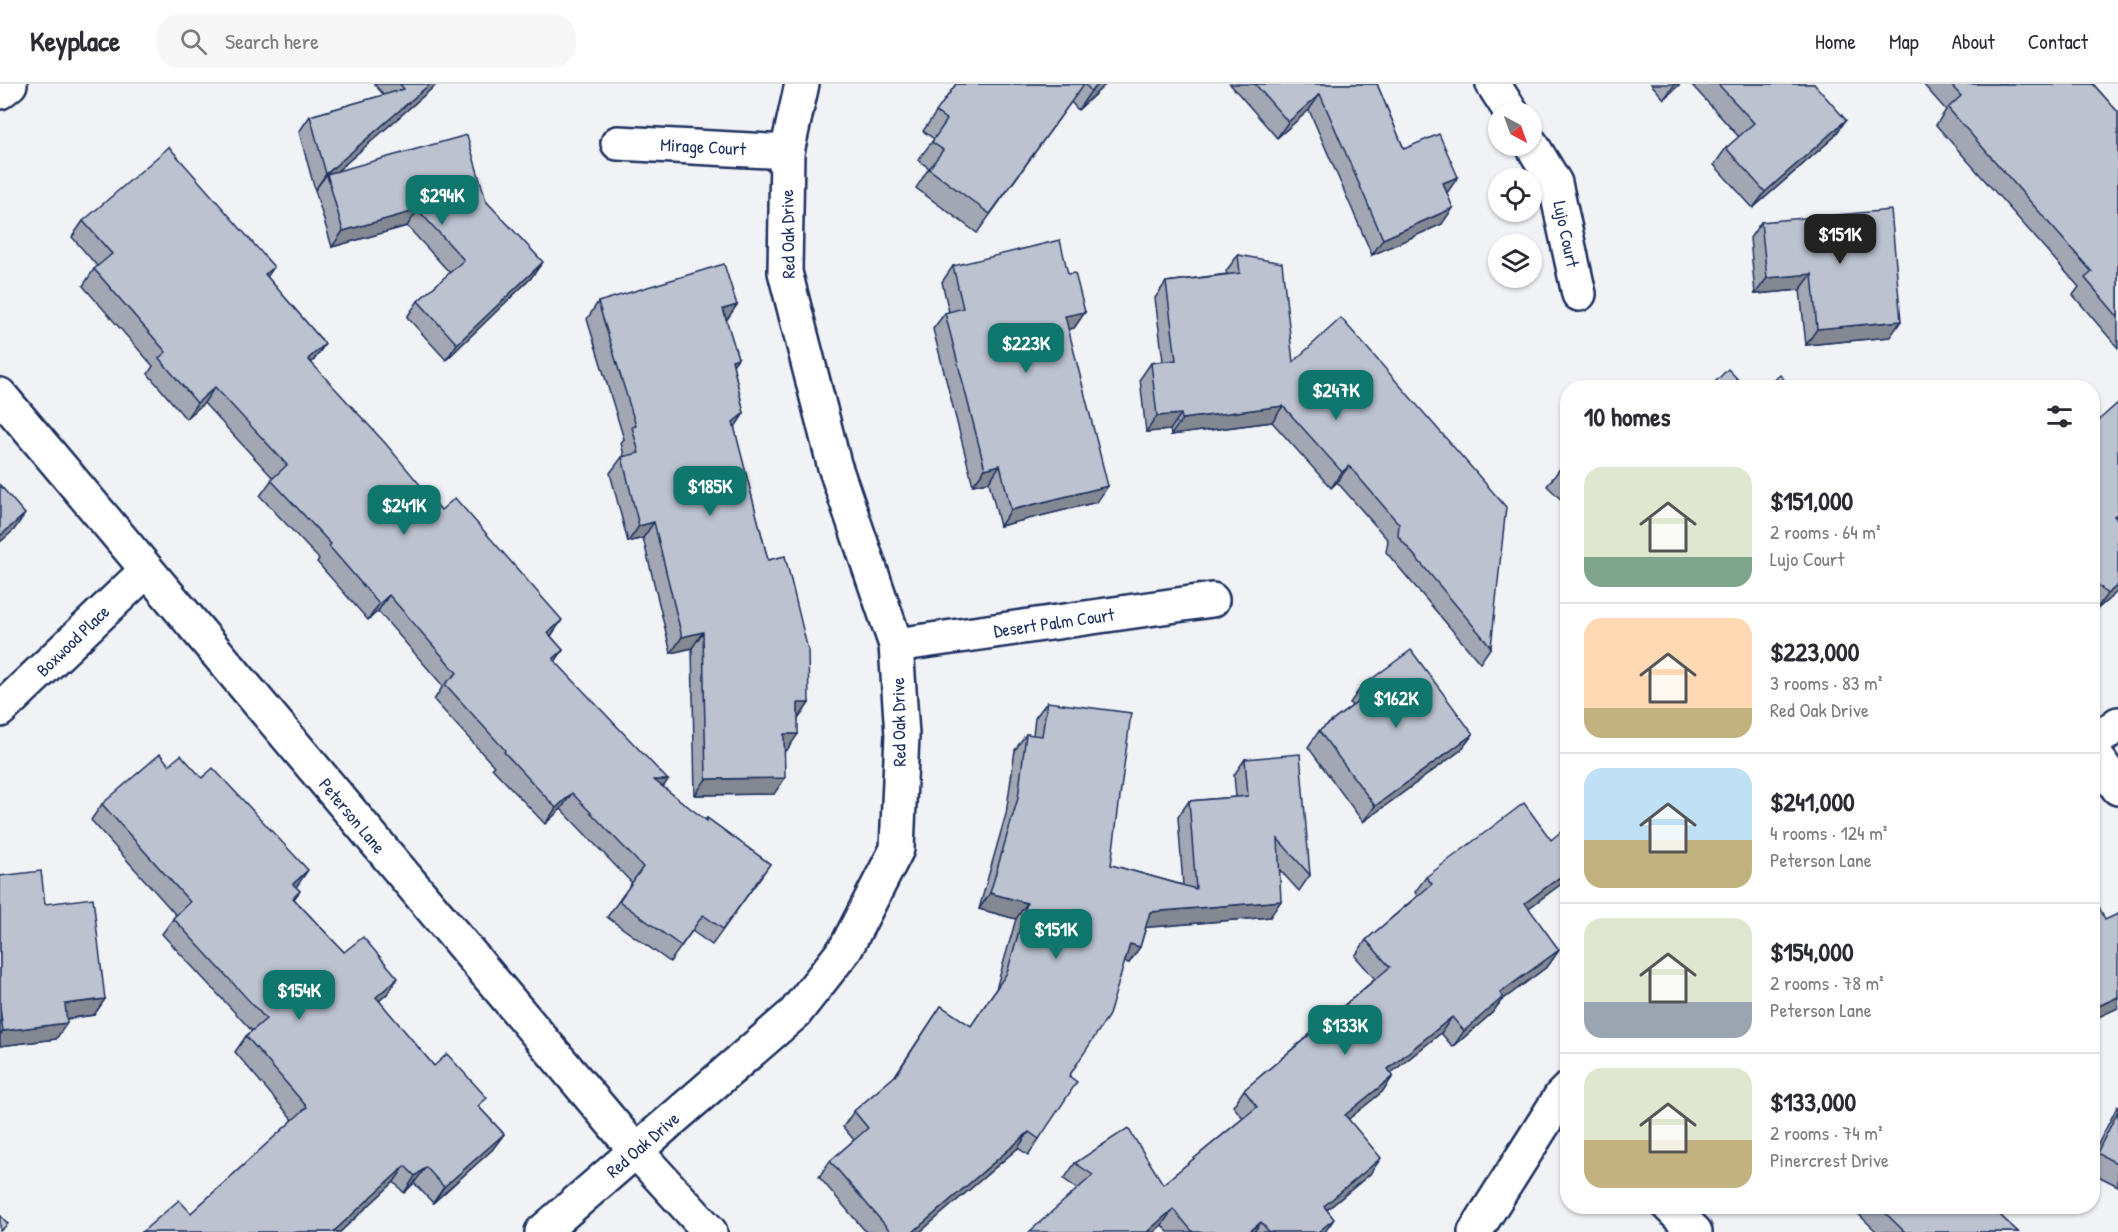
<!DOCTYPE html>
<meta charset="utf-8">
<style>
body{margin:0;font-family:"Patrick Hand",sans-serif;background:#f7f7f7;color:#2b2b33;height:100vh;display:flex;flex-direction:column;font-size:22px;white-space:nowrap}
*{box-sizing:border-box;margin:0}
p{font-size:20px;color:#7c7c81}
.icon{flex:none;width:33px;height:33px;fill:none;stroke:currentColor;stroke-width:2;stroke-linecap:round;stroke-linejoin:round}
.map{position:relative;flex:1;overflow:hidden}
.side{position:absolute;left:1560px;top:296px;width:540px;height:834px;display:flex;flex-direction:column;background:#fff;border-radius:24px;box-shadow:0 2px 4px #0004}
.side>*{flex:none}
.needle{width:39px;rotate:139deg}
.controls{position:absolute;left:1488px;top:18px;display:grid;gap:12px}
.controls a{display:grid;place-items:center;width:54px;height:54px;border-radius:50%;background:#fff;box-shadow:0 2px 4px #0004;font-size:30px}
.price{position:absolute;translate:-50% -51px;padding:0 14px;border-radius:12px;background:#0f766e;color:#fff;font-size:20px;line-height:39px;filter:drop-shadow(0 2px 3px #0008)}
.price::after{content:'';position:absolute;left:50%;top:36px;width:18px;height:14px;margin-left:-9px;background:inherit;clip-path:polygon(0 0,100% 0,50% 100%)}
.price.current{background:#222;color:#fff}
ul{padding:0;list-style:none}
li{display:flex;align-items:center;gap:18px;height:150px;padding:0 24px}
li+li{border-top:2px solid #e1e1e2}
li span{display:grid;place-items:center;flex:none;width:168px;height:120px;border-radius:18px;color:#555}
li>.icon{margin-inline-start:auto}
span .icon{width:72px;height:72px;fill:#fffc;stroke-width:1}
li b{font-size:26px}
h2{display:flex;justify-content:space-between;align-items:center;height:72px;padding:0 24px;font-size:26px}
header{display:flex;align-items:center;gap:36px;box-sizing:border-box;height:84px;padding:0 30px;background:#fff;border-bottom:2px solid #e1e1e2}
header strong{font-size:28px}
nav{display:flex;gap:33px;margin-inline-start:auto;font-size:21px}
.search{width:420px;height:54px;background:#f7f7f7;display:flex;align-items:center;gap:15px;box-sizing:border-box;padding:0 21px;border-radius:24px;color:#7c7c81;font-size:22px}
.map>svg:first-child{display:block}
</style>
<header>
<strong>Keyplace</strong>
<div class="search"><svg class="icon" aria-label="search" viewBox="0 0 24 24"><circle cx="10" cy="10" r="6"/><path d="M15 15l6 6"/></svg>Search here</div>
<nav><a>Home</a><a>Map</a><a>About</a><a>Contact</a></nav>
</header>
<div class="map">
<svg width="2118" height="1148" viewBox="0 0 2118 1148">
<rect width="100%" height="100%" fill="#f1f2f5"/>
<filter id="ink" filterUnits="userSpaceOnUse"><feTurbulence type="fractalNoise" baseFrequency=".0167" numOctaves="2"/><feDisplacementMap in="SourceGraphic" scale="12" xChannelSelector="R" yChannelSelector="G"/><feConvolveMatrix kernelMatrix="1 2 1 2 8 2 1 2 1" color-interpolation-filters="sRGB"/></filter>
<g filter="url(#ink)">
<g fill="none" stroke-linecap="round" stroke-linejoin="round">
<!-- street casing -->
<g stroke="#1b2f5e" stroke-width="38">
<g id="street">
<path d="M1493,0L1511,28"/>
<path d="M618,59L787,68"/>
<path d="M1532,61L1555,99L1579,210"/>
<path d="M0,311L636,1067L710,1148"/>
<path d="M896,561L1212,516"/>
<path d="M0,626L146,487"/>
<path d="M2092,660L2118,640"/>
<path d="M2092,666L2118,704"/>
<path d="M1669,1122L1695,1148"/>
<path d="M542,1148L795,929L846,864L897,765L902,651L896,561L834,380L785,188L787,68L802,0"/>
<path d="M1475,1148L1561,1012L1568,1005"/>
</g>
</g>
<!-- secondary casing -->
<g stroke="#1b2f5e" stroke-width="38">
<path id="secondary" d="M0,8L10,0"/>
</g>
<!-- street -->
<use href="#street" stroke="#fff" stroke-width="33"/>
<!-- secondary -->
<use href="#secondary" stroke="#fff" stroke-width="33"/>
</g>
<!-- wall -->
<g fill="#a2a7b3" stroke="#1b2f5e" stroke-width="1.5">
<path d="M374,0H437L337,87L486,117L531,194L446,276L407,233L418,217L450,189L407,142L332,163L315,106L316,105L315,106L299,48L310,32L384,11Z"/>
<path d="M956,0H1106L1078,26L1071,18L977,149L916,104L929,84L918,76L934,55L923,47Z"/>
<path d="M1230,0H1377L1404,65L1447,109L1442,140L1372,171L1309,26L1277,54Z"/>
<path d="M1651,0H1680L1664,15Z"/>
<path d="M1691,0H1814L1834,53L1753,124L1714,81L1726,64L1739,53Z"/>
<path d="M1923,0H2093L2118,28V264L2073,211L2079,203L1936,41L1946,26Z"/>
<path d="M83,137L267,193L325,260L314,276L311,279L563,566L555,577L663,703L705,736L707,734L770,780L712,861L692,847L670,878L607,833L632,799L561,725L545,740L492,684L494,682L434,616L443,602L378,527L368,536L317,478L319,475L260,412L273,394L204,319L186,335L148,290L153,282L83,202L94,185L98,183L72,153Z"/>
<path d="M1761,138L1890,253L1806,261L1800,206L1755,210L1750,154Z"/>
<path d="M1238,171L1293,278L1491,563L1480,579L1386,468L1388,456L1337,398L1331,404L1272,338L1171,351L1170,346L1146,348L1140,295L1151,279L1163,277L1155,214L1166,198L1227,190L1226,187Z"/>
<path d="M953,182L1068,190L1085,228L1074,244L1068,245L1097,418L1000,442L989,398L973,401L933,245L945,229L949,228L942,198Z"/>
<path d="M598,218L726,236L738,274L733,281L744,329L734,344L768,476L809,619L798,635L787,666H785L774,710L695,711L692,564L671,569L643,454L628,458L610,389L622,373L624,372L621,359L624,355L587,235Z"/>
<path d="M2092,342L2117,436L2118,507L2095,527L2092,524Z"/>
<path d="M1568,377V422L1547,402L1559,386Z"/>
<path d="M1361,603L1473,650L1461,666L1363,738L1308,663L1319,647L1352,622L1350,619Z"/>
<path d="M1047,618L1111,781L1183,801L1178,733L1189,717L1236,713L1234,691L1245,675L1310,791L1299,807L1280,786L1270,833L1146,843L1140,863L1129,879L1125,878L1039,1055L1028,1071L1018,1064L920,1148H866L819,1093L830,1077L854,1056L843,1043L854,1027L894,993L941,922L971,942L996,905L1016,835L979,825L1006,730L1015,666L1026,650L1033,651L1035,634Z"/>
<path d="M169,681L300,807L294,815L344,868L387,910L379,917L434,982L480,1024L504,1050L492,1066L433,1119L414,1099L404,1109L394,1098L340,1148H142L191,1129L293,1036L235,968L246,952L252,947L162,850L176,831L91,736L102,720Z"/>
<path d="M0,792L45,820L105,915L94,931L67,935L56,955L0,962Z"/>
<path d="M1426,793L1528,824L1559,866L1548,882L1501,917L1492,929L1453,963L1441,949L1391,989L1393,992L1382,1008L1348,1035L1370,1090L1327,1126L1325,1148H1168L1162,1141L1078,1105L1064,1095L1075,1079L1163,1100L1243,1034L1233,1022L1244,1006L1375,895L1355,872L1366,856L1417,812L1415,808Z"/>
<path d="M2118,1021V1102L2092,1089V1072Z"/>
<path d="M1850,1122H1990L2018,1148H1877Z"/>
</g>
<!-- shaded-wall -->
<g fill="#848892" stroke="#1b2f5e" stroke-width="1.5">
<path d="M430,0H437L328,95L327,90L315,106L326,90Z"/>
<path d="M1099,0H1106L1078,26L1091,7Z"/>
<path d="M1675,0H1680L1664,15Z"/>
<path d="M1320,10L1309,26L1277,54L1288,38Z"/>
<path d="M1846,36L1834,53L1753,124L1765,108Z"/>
<path d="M1458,93L1447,109L1443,99Z"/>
<path d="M1453,124L1442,140L1372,171L1383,155Z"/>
<path d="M418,126L407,142L332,163L343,147Z"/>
<path d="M543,178L531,194L446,276L457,260Z"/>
<path d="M274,183L263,199L265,190Z"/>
<path d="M1812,190L1800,206L1755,210L1767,194Z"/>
<path d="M737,221L726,237L723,225Z"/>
<path d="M1085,228L1074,244L1054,249L1065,232Z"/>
<path d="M1901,237L1890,253L1806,261L1817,245Z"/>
<path d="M325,260L314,276L297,291L308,275Z"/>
<path d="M738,274L726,290L732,276Z"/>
<path d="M215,303L204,319L186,335L197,319Z"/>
<path d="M1283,322L1272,338L1171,351L1182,335Z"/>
<path d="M744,329L733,346V338Z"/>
<path d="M1181,330L1170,346L1146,348L1157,332Z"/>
<path d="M1000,381L989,398L973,401L985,385Z"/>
<path d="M1349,382L1337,398L1331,404L1342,388Z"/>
<path d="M1108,402L1097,418L1000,442L1011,426Z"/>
<path d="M25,430L14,446L0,458V452Z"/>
<path d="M654,438L643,454L628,458L639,442Z"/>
<path d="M2118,501V507L2095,527L2107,510Z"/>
<path d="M389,511L378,527L368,536L379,520Z"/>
<path d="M562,536L551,552L548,549Z"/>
<path d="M703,548L692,564L671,569L682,553Z"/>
<path d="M563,566L552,582L553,575Z"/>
<path d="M798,619H809L798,635Z"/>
<path d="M784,650H798L787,666H773Z"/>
<path d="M1473,650L1461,666L1363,738L1375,722Z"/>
<path d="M785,694L774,710L695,711L706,695Z"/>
<path d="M654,696H668L657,712Z"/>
<path d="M572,709L561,725L545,740L556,724Z"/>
<path d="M308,786L297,802L281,816L293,800Z"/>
<path d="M1568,787V795L1514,835L1525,819Z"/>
<path d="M990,809L1027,819L1016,835L979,825Z"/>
<path d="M1281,817L1270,833L1139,844L1150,828Z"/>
<path d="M1130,860L1140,863L1129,879L1119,876Z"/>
<path d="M1559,866L1548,882L1501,917L1492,929L1453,963L1464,947L1500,909Z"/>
<path d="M398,894L387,910L365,929L376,913Z"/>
<path d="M2118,913V924L2092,936V925Z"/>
<path d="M105,915L94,931L54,936L65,920Z"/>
<path d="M1452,933L1441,949L1376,1001L1388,985Z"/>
<path d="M67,939L56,955L0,962V951L3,947Z"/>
<path d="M1393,992L1382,1008L1334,1047L1345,1031Z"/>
<path d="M1029,1048L1018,1064L920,1148H913Z"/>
<path d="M504,1050L492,1066L433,1119L444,1103Z"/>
<path d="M1381,1074L1370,1090L1312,1138L1324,1122Z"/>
<path d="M405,1082L394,1098L340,1148H333Z"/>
<path d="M426,1083L414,1099L404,1109L415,1092Z"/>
<path d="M1173,1125L1162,1141L1154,1148H1147Z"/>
<path d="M1334,1135L1325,1148H1318Z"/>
<path d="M1261,1138L1254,1148H1249Z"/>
</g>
<!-- building -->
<g fill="#bcc2d0" stroke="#1b2f5e" stroke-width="1.5">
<path d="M400,0H430L326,90L310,32L404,5Z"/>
<path d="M956,0H1084L990,130L929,85L943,66L932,58L947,36L936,28Z"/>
<path d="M1085,0H1099L1091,7Z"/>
<path d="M1255,0H1377L1404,65L1439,50L1458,93L1443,99L1453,124L1383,155L1320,10L1288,38Z"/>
<path d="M1718,0H1814L1846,36L1765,108L1726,64L1754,39Z"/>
<path d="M1950,0H2093L2118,28V233L2085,194L2092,188L1948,24L1961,12Z"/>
<path d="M467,51L486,117L543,178L457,260L418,217L464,176L418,126L343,147L327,90Z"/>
<path d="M169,63L274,183L265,190L325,260L308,275L386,360L441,426L455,414L562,536L548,549L563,566L553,575L668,696H654L707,737V734L770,780L723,845L703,831L681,862L619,817L643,783L572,709L556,724L504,668L505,666L445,600L457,589L389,511L379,520L329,462L331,460L271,396L287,381L215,303L197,319L159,274L166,268L94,185L112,170L83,137Z"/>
<path d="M1891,126L1901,237L1817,245L1812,190L1767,194L1761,138Z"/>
<path d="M1060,156L1068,190L1075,189L1085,228L1065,232L1108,402L1011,426L1000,381L985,385L945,229L963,224L953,182Z"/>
<path d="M1238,171L1282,179L1293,278L1341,234L1506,423L1491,563L1398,452L1399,440L1349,382L1342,388L1283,322L1182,335L1181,330L1157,332L1151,279L1176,276L1166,198L1240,189Z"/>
<path d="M724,180L737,221L723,225L738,274L732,276L744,329L733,338L768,476L785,472L808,566L809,619H798V650H784L785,694L706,695L703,548L682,553L654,438L639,442L622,373L639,369L632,343L636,342L598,218Z"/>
<path d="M1728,285L1745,303H1710Z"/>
<path d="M1780,291L1791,303H1767Z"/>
<path d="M2118,319V429L2114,432L2118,436V501L2107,510L2092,494V342Z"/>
<path d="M1568,377V395L1559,386Z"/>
<path d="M0,401L25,430L0,452Z"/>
<path d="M1411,566L1473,650L1375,722L1319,647L1367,611L1361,603Z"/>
<path d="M1047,618L1131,629L1111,781L1196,805L1189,717L1248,712L1245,675L1300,670L1310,791L1278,755L1281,817L1150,828L1140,863L1130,860L1109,931L1069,992L1077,998L1039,1055L1029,1048L913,1148H891L830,1077L868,1044L854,1027L896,991L941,922L971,942L1007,889L1027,819L990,809L1018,714L1026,650L1042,652Z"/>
<path d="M160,670L169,681L181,671L202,694L213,684L308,786L293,800L300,807L293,814L344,868L363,853L398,894L376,913L434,982L447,970L487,1014L478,1022L504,1050L444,1103L426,1083L415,1092L405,1082L333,1148H142L179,1116L191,1129L307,1023L246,952L266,935L173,834L190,818L102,720Z"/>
<path d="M1524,719L1551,756L1568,742V787L1525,819L1559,866L1500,909L1503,913L1464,947L1452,933L1388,985L1393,992L1345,1031L1381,1074L1324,1122L1334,1135L1318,1148H1269L1261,1138L1249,1148H1193L1173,1125L1147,1148H1029L1093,1091L1075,1079L1128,1044L1163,1100L1257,1023L1244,1006L1390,883L1366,856L1432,800L1426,793Z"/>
<path d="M41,787L45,820L93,814L105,915L65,920L67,939L3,947L0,923V792Z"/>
<path d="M2092,807L2105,836L2118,830V913L2092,925Z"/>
<path d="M2118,1027V1080L2097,1069Z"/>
<path d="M1878,1122H1990L2018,1148H1903L1904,1147Z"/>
<path d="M0,1131L8,1140L0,1147Z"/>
</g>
</g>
<g text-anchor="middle" stroke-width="5" stroke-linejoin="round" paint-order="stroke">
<!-- street labels -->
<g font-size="18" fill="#1b2f5e" stroke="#fff">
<text transform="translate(703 63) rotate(3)" y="6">Mirage Court</text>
<text transform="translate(788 150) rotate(-91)" y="6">Red Oak Drive</text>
<text transform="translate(1566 150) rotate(78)" y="6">Lujo Court</text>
<text transform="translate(1054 539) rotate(-8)" y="6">Desert Palm Court</text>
<text transform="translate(73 557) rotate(-44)" y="6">Boxwood Place</text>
<text transform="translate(899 638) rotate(-91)" y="6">Red Oak Drive</text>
<text transform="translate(352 732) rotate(50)" y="6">Peterson Lane</text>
<text transform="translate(643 1061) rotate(-41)" y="6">Red Oak Drive</text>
</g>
</g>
</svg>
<div class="controls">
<a><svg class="needle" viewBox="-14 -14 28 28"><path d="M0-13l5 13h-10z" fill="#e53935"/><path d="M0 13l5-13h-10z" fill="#7c7c81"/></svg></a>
<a><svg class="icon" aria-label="locate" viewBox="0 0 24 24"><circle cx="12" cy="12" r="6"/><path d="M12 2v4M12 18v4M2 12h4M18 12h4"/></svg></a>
<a><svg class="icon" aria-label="layers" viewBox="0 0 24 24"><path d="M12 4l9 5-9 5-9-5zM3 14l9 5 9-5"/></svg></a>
</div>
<b class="price" style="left:442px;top:142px">$294K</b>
<b class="price current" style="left:1840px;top:181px">$151K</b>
<b class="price" style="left:1026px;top:290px">$223K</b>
<b class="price" style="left:1336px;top:337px">$247K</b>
<b class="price" style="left:710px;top:433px">$185K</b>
<b class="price" style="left:404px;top:452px">$241K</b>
<b class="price" style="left:1396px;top:645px">$162K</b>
<b class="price" style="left:1056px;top:876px">$151K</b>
<b class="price" style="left:299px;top:937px">$154K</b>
<b class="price" style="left:1345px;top:972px">$133K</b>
<section class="side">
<h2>10 homes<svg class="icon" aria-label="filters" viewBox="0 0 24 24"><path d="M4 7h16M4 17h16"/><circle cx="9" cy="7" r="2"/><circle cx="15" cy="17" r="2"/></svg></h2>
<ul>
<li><span style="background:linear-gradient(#dfe7d0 75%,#7fa58c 0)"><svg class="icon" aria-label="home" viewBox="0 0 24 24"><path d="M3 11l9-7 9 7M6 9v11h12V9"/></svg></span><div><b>$151,000</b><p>2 rooms · 64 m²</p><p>Lujo Court</p></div></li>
<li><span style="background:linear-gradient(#ffd9b3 75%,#c2b280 0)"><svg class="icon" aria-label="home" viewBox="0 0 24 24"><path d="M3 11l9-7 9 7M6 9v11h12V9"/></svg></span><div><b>$223,000</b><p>3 rooms · 83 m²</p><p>Red Oak Drive</p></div></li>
<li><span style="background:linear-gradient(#bfe0f5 60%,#c2b280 0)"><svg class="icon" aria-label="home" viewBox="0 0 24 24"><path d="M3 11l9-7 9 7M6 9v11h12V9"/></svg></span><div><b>$241,000</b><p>4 rooms · 124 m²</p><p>Peterson Lane</p></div></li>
<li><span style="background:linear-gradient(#dfe7d0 70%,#9aa5b1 0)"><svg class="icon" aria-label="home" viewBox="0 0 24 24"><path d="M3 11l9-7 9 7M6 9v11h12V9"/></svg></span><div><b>$154,000</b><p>2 rooms · 78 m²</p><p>Peterson Lane</p></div></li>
<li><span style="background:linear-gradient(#dfe7d0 60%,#c2b280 0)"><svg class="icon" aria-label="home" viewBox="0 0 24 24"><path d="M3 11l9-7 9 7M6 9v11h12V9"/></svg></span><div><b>$133,000</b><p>2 rooms · 74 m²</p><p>Pinercrest Drive</p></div></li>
</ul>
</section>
</div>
